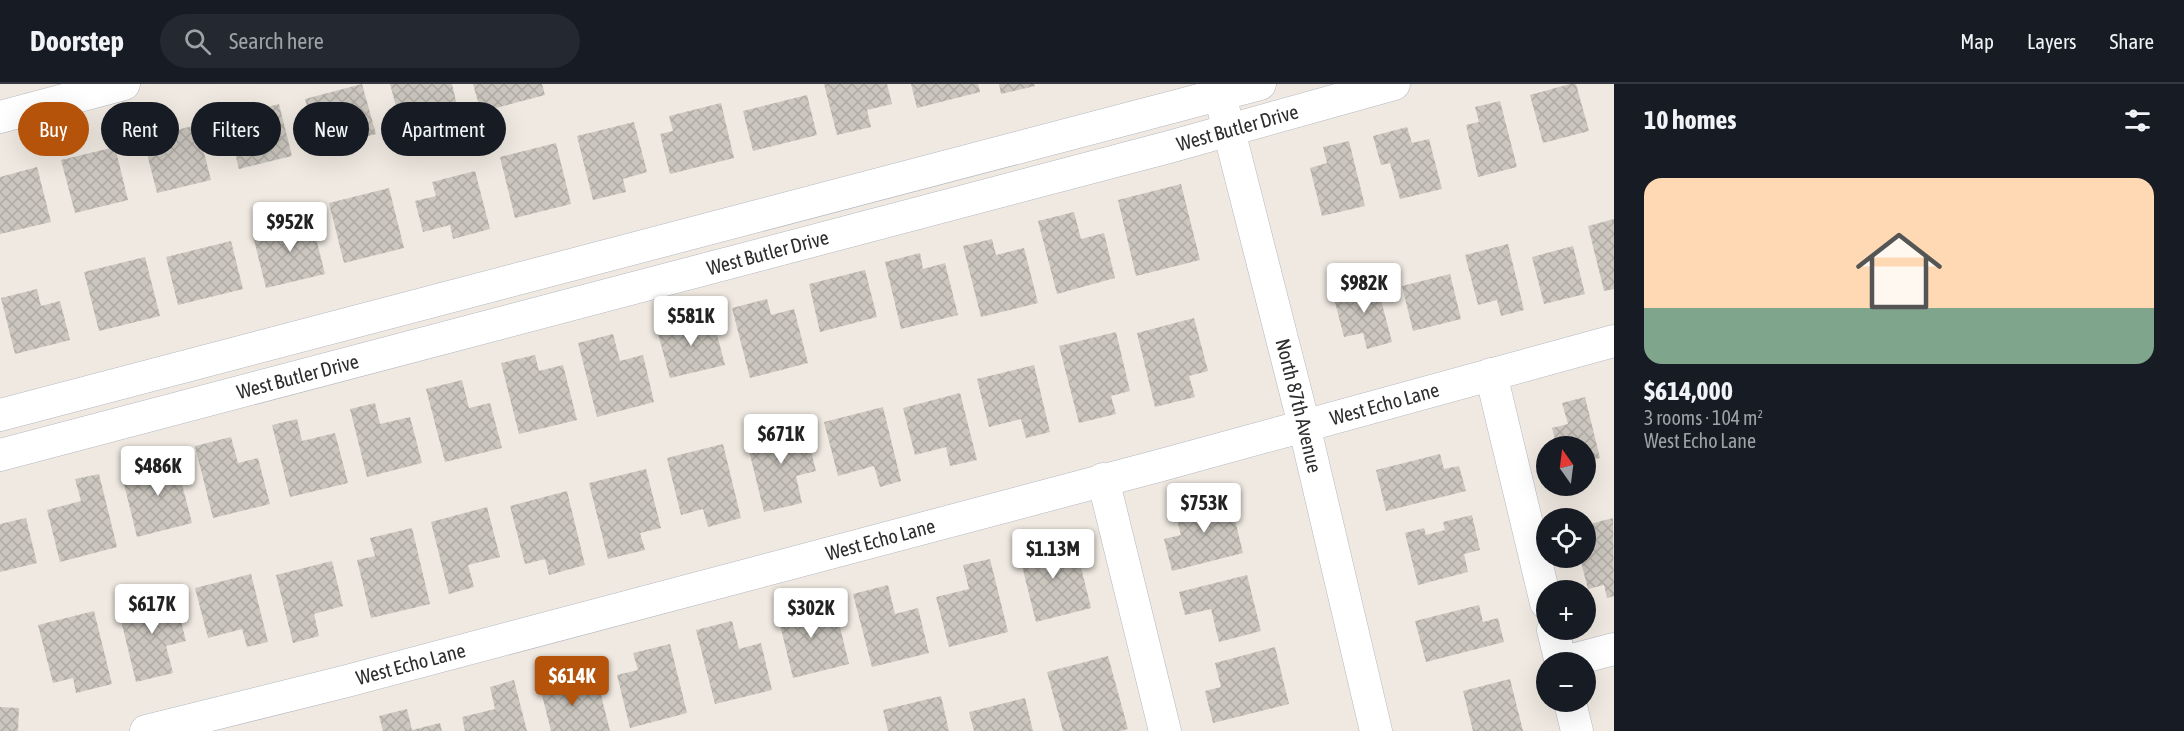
<!DOCTYPE html>
<meta charset="utf-8">
<style>
body{margin:0;font-family:"Asap Condensed",sans-serif;background:#242831;color:#f1f3f6;height:100vh;display:flex;flex-direction:column;font-size:22px;white-space:nowrap}
*{box-sizing:border-box;margin:0}
p{font-size:20px;color:#9ea1a6}
.icon{flex:none;width:33px;height:33px;fill:none;stroke:currentColor;stroke-width:2;stroke-linecap:round;stroke-linejoin:round}
.map{position:relative;flex:1;overflow:hidden}
.side{display:flex;flex-direction:column;background:#171b24;width:570px}
.side>*{flex:none}
.top-card{position:absolute;left:18px;top:18px;width:570px;height:54px;display:flex;gap:12px}
.needle{width:39px;rotate:346deg}
.tools{position:absolute;left:1536px;top:352px;display:grid;gap:12px}
.tools a{display:grid;place-items:center;width:60px;height:60px;border-radius:50%;background:#171b24;box-shadow:0 6px 24px #0002;font-size:30px}
.price{position:absolute;translate:-50% -51px;padding:0 14px;border-radius:6px;background:#fff;color:#222;font-size:20px;line-height:39px;filter:drop-shadow(0 2px 3px #0008)}
.price::after{content:'';position:absolute;left:50%;top:36px;width:18px;height:14px;margin-left:-9px;background:inherit;clip-path:polygon(0 0,100% 0,50% 100%)}
.price.current{background:#b45309;color:#fff}
ul{padding:0;list-style:none}
li{display:grid;align-content:center;gap:12px;height:318px;padding:0 30px}
li span{display:grid;place-items:center;height:186px;border-radius:18px;color:#555}
li>.icon{margin-inline-start:auto}
span .icon{width:108px;height:108px;fill:#fffc;stroke-width:1}
li b{font-size:26px}
h2{display:flex;justify-content:space-between;align-items:center;height:72px;padding:0 30px;font-size:26px}
.chip{padding:0 21px;border-radius:27px;background:#171b24;box-shadow:0 6px 24px #0002;font-size:21px;line-height:54px}
.chip.current{background:#b45309;color:#fff}
header{display:flex;align-items:center;gap:36px;box-sizing:border-box;height:84px;padding:0 30px;background:#171b24;border-bottom:2px solid #363941}
header strong{font-size:28px}
nav{display:flex;gap:33px;margin-inline-start:auto;font-size:21px}
.search{width:420px;height:54px;background:#242831;display:flex;align-items:center;gap:15px;box-sizing:border-box;padding:0 21px;border-radius:33px;color:#9ea1a6;font-size:22px}
main{display:flex;flex:1;min-height:0}
.map>svg:first-child{display:block}
</style>
<header>
<strong>Doorstep</strong>
<div class="search"><svg class="icon" aria-label="search" viewBox="0 0 24 24"><circle cx="10" cy="10" r="6"/><path d="M15 15l6 6"/></svg>Search here</div>
<nav><a>Map</a><a>Layers</a><a>Share</a></nav>
</header>
<main>
<div class="map">
<svg width="1614" height="647" viewBox="0 0 1614 647">
<defs>
<pattern id="building-cross-hatch" width="8" height="8" patternUnits="userSpaceOnUse" patternTransform="scale(1.5)"><rect width="8" height="8" fill="#cbc7bf"/><path d="M0 0l8 8M0 8l8-8" fill="none" stroke="#afaba4"/></pattern>
</defs>
<rect width="100%" height="100%" fill="#efe9e1"/>
<!-- building -->
<g fill="url(#building-cross-hatch)">
<path d="M362,0L376,50L319,66L305,15Z"/>
<path d="M390,0H452L458,26L401,41Z"/>
<path d="M473,0H542L545,11L481,28Z"/>
<path d="M824,0H887L892,20L867,26L871,43L837,51Z"/>
<path d="M911,0H978L980,8L917,24Z"/>
<path d="M999,0H1034L1035,2L1001,10Z"/>
<path d="M1570,0H1576L1589,47L1543,59L1530,11Z"/>
<path d="M807,11L817,51L753,67L743,27Z"/>
<path d="M1500,17L1517,83L1478,93L1466,41L1479,38L1475,23Z"/>
<path d="M721,19L734,74L670,90L660,50L673,47L669,32Z"/>
<path d="M279,20L292,72L239,85L226,34Z"/>
<path d="M634,38L647,88L623,95L626,108L593,116L577,52Z"/>
<path d="M197,41L211,96L157,109L143,54Z"/>
<path d="M1407,43L1412,59L1429,55L1442,105L1400,115L1390,79L1381,81L1373,52Z"/>
<path d="M1349,57L1365,122L1322,132L1310,84L1327,79L1323,63Z"/>
<path d="M556,59L571,120L515,134L500,73Z"/>
<path d="M115,63L128,116L75,129L61,76Z"/>
<path d="M37,83L51,138L0,150V93Z"/>
<path d="M475,87L490,145L453,155L450,141L423,148L415,117L436,112L432,98Z"/>
<path d="M1181,100L1200,176L1136,192L1118,116Z"/>
<path d="M389,104L404,164L344,179L329,119Z"/>
<path d="M1074,128L1081,155L1104,149L1115,194L1057,210L1038,137Z"/>
<path d="M310,130L325,190L266,204L253,152L292,143L290,135Z"/>
<path d="M1614,135V205L1604,207L1588,142Z"/>
<path d="M992,155L996,171L1024,164L1038,219L981,233L963,162Z"/>
<path d="M231,157L243,205L178,221L166,173Z"/>
<path d="M1508,160L1524,226L1501,232L1497,216L1478,221L1465,171Z"/>
<path d="M1573,162L1585,210L1544,220L1532,173Z"/>
<path d="M920,169L923,185L945,179L958,231L901,245L885,178Z"/>
<path d="M145,173L160,232L99,247L84,188Z"/>
<path d="M865,186L877,233L820,248L809,200Z"/>
<path d="M1450,190L1461,235L1413,247L1402,202Z"/>
<path d="M1375,193L1392,258L1367,265L1363,249L1344,253L1335,218L1349,215L1345,201Z"/>
<path d="M37,205L41,222L60,217L70,256L15,270L1,214Z"/>
<path d="M767,215L771,231L794,225L808,279L750,294L732,224Z"/>
<path d="M712,232L725,281L670,294L657,246Z"/>
<path d="M1194,234L1208,287L1189,292L1195,313L1155,323L1137,249Z"/>
<path d="M1116,248L1130,307L1111,312L1116,330L1079,339L1059,262Z"/>
<path d="M613,250L620,277L643,271L654,318L597,333L578,259Z"/>
<path d="M535,271L539,287L563,281L577,336L519,350L501,279Z"/>
<path d="M1034,281L1050,348L1026,354L1021,335L989,343L977,295Z"/>
<path d="M462,296L469,324L490,319L502,364L445,378L426,305Z"/>
<path d="M960,309L977,376L950,382L946,363L915,371L903,324Z"/>
<path d="M1585,313L1600,374L1586,378V363H1557L1552,344L1568,340L1562,319Z"/>
<path d="M375,319L380,340L410,333L422,379L367,393L350,325Z"/>
<path d="M883,323L901,397L880,403L874,382L838,392L824,338Z"/>
<path d="M297,335L302,357L335,349L348,399L290,413L272,341Z"/>
<path d="M804,339L816,387L796,392L802,419L764,428L746,354Z"/>
<path d="M231,353L238,379L258,374L270,420L213,434L195,362Z"/>
<path d="M723,360L741,434L708,443L703,425L681,431L667,374Z"/>
<path d="M174,369L192,439L137,453L124,400L145,395L140,377Z"/>
<path d="M1440,370L1444,385L1459,382L1466,407L1386,427L1376,386Z"/>
<path d="M646,385L661,444L640,449L645,466L608,475L589,399Z"/>
<path d="M99,390L117,463L60,478L47,426L81,417L75,395Z"/>
<path d="M567,407L585,481L549,491L545,475L525,480L510,422Z"/>
<path d="M1229,411L1243,469L1172,487L1164,455L1181,451L1174,425Z"/>
<path d="M487,423L500,473L468,481L474,503L449,510L431,438Z"/>
<path d="M1472,431L1480,466L1464,470L1468,488L1418,501L1405,449L1424,444L1426,451L1445,446L1443,438Z"/>
<path d="M26,434L37,479L0,488V440Z"/>
<path d="M1613,434L1614,512L1607,514L1604,501L1588,505L1580,474H1586V441Z"/>
<path d="M412,444L430,520L371,534L357,476L375,472L370,454Z"/>
<path d="M1052,453L1055,469L1076,463L1091,524L1036,538L1017,462Z"/>
<path d="M990,475L1008,548L949,563L936,513L969,505L963,481Z"/>
<path d="M332,477L343,522L314,530L319,552L293,559L276,491Z"/>
<path d="M251,490L268,558L247,563L242,545L208,554L195,504Z"/>
<path d="M1247,491L1261,547L1219,558L1211,525L1185,531L1179,508Z"/>
<path d="M888,501L895,530L918,524L929,569L872,583L853,510Z"/>
<path d="M174,510L186,557L166,562L173,589L136,598L118,524Z"/>
<path d="M811,516L815,532L836,527L849,580L793,594L776,524Z"/>
<path d="M1479,521L1483,538L1498,534L1504,558L1426,578L1415,537Z"/>
<path d="M94,527L112,600L76,609L73,594L53,599L38,541Z"/>
<path d="M732,537L739,565L761,559L772,606L715,620L696,546Z"/>
<path d="M670,560L687,629L630,644L617,591L638,586L633,569Z"/>
<path d="M1275,563L1289,620L1213,639L1205,607L1221,603L1215,579Z"/>
<path d="M1108,572L1128,645L1121,647H1063L1047,588Z"/>
<path d="M564,588L570,610L599,603L610,647H551L538,595Z"/>
<path d="M1510,595L1523,647H1473L1463,607Z"/>
<path d="M514,596L527,647H465L462,633L495,625L490,603Z"/>
<path d="M941,612L949,647H888L883,626Z"/>
<path d="M1025,614L1033,647H974L969,628Z"/>
<path d="M0,623L19,624L18,647H0Z"/>
<path d="M407,625L412,646L440,639L442,647H383L379,632Z"/>
</g>
<g fill="none" stroke-linecap="round" stroke-linejoin="round">
<!-- minor casing -->
<g stroke="#b4b7c1" stroke-width="33">
<g id="minor">
<path id="s1" d="M1224,27L1304,341L1376,647"/>
<path d="M0,33L124,0"/>
<path d="M1491,290L1546,519"/>
<path d="M0,331L1260,0"/>
<path id="s2" d="M0,371L1169,63L1394,0"/>
<path d="M1103,395L1165,647"/>
<path d="M1553,546L1561,579"/>
<path d="M1561,579L1614,565"/>
<path d="M1570,618L1577,647"/>
<path id="s3" d="M146,647L347,597L1158,382L1614,257"/>
</g>
</g>
<!-- minor -->
<use href="#minor" stroke="#fff" stroke-width="32"/>
</g>
<g text-anchor="middle" stroke-width="6" stroke-linejoin="round" paint-order="stroke">
<!-- street labels -->
<g font-size="20" fill="#2e2e2e" stroke="#fff">
<text dy="7" stroke="none"><textPath href="#s2" startOffset="1280">West Butler Drive</textPath></text>
<text dy="7" stroke="none"><textPath href="#s2" startOffset="794">West Butler Drive</textPath></text>
<text dy="7" stroke="none"><textPath href="#s2" startOffset="308">West Butler Drive</textPath></text>
<text dy="7" stroke="none"><textPath href="#s3" startOffset="1281">West Echo Lane</textPath></text>
<text dy="7" stroke="none"><textPath href="#s1" startOffset="304">North 87th Avenue</textPath></text>
<text dy="7" stroke="none"><textPath href="#s3" startOffset="759">West Echo Lane</textPath></text>
<text dy="7" stroke="none"><textPath href="#s3" startOffset="273">West Echo Lane</textPath></text>
</g>
</g>
</svg>
<div class="tools">
<a><svg class="needle" viewBox="-14 -14 28 28"><path d="M0-13l5 13h-10z" fill="#e53935"/><path d="M0 13l5-13h-10z" fill="#9ea1a6"/></svg></a>
<a><svg class="icon" aria-label="locate" viewBox="0 0 24 24"><circle cx="12" cy="12" r="6"/><path d="M12 2v4M12 18v4M2 12h4M18 12h4"/></svg></a>
<a>+</a>
<a>−</a>
</div>
<b class="price" style="left:290px;top:169px">$952K</b>
<b class="price" style="left:1364px;top:230px">$982K</b>
<b class="price" style="left:691px;top:263px">$581K</b>
<b class="price" style="left:781px;top:381px">$671K</b>
<b class="price" style="left:158px;top:413px">$486K</b>
<b class="price" style="left:1204px;top:450px">$753K</b>
<b class="price" style="left:1053px;top:496px">$1.13M</b>
<b class="price" style="left:152px;top:551px">$617K</b>
<b class="price" style="left:811px;top:555px">$302K</b>
<b class="price current" style="left:572px;top:623px">$614K</b>
<div class="top-card">
<a class="chip current">Buy</a>
<a class="chip">Rent</a>
<a class="chip">Filters</a>
<a class="chip">New</a>
<a class="chip">Apartment</a>
</div>
</div>
<section class="side">
<h2>10 homes<svg class="icon" aria-label="filters" viewBox="0 0 24 24"><path d="M4 7h16M4 17h16"/><circle cx="9" cy="7" r="2"/><circle cx="15" cy="17" r="2"/></svg></h2>
<ul>
<li><span style="background:linear-gradient(#ffd9b3 70%,#7fa58c 0)"><svg class="icon" aria-label="home" viewBox="0 0 24 24"><path d="M3 11l9-7 9 7M6 9v11h12V9"/></svg></span><div><b>$614,000</b><p>3 rooms · 104 m²</p><p>West Echo Lane</p></div></li>
</ul>
</section>
</main>
